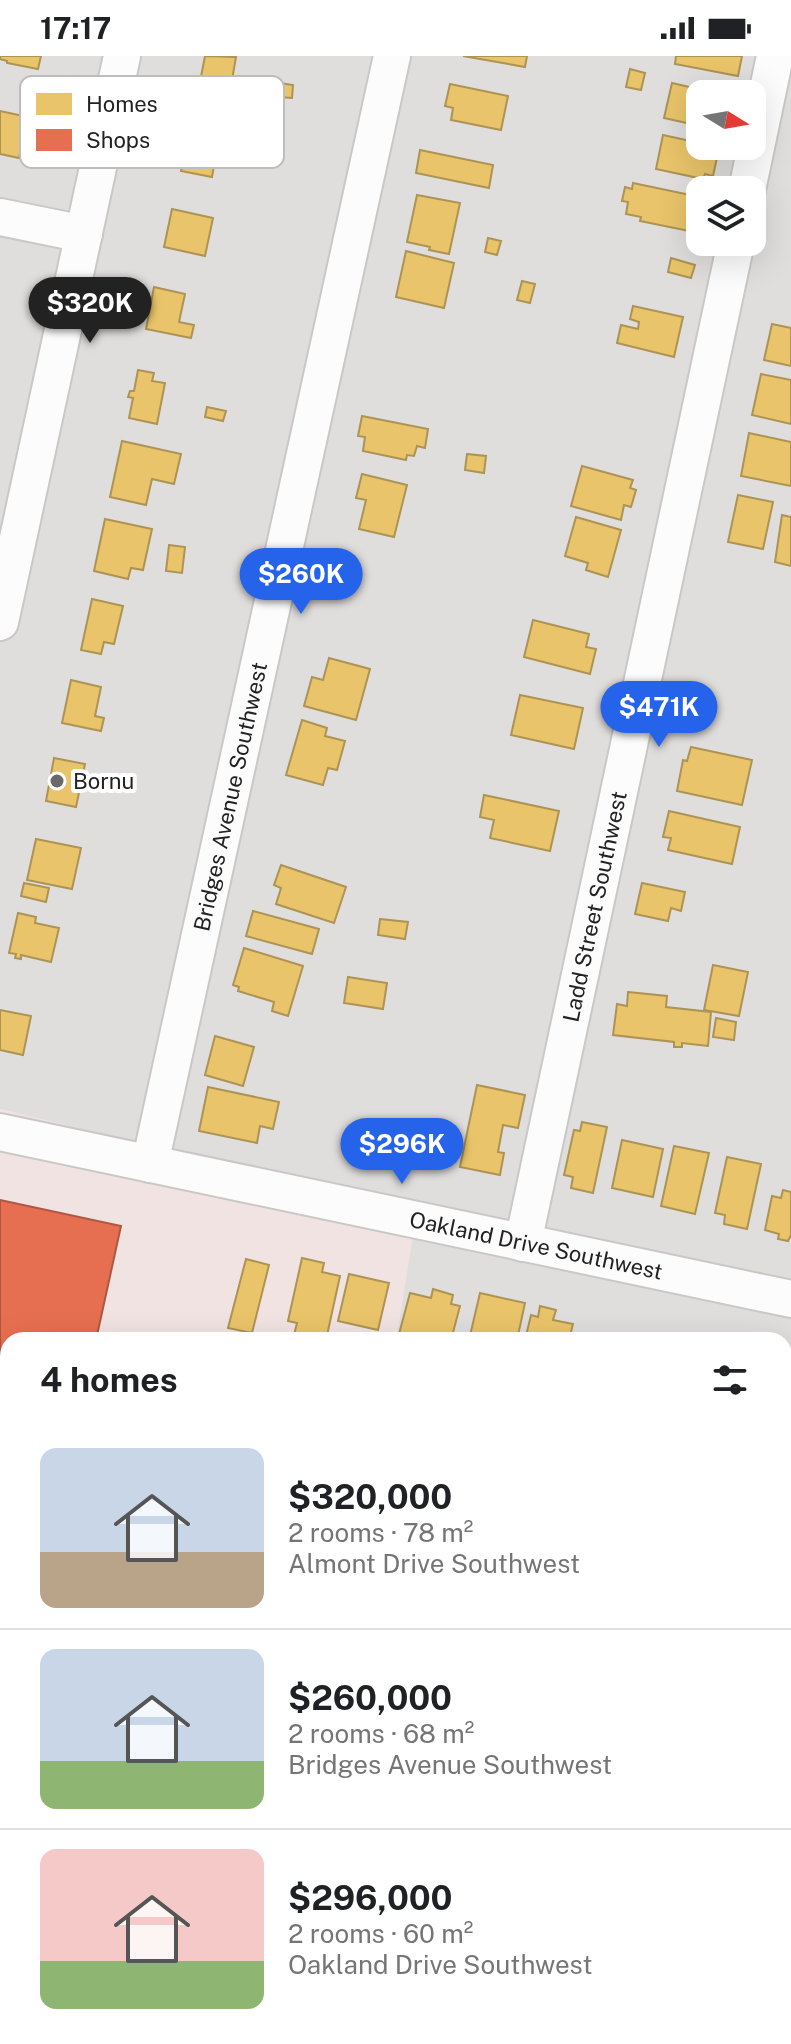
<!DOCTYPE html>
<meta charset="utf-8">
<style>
body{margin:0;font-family:"Public Sans",sans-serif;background:#f2f2f2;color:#202124;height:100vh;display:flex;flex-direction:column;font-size:30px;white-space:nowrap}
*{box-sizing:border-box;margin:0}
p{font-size:26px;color:#757577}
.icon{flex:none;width:44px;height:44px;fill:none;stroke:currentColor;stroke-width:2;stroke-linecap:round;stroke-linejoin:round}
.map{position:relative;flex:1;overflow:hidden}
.details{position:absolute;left:0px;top:1276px;width:792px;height:712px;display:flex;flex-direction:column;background:#fff;border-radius:24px 24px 0 0;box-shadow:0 8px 32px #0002}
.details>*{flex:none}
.needle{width:52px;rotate:101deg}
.buttons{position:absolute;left:686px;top:24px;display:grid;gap:16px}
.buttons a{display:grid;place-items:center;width:80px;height:80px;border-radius:16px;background:#fff;box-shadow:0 8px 32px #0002;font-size:40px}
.price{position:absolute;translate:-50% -68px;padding:0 18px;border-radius:28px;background:#2563eb;color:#fff;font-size:26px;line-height:52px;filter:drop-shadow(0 2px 4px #0008)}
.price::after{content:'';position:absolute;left:50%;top:48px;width:24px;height:18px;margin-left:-12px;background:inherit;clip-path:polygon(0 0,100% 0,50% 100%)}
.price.active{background:#222;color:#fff}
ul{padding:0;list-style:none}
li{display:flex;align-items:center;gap:24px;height:200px;padding:0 40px}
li+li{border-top:2px solid #e0e0e0}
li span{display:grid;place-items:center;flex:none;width:224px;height:160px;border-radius:16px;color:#555}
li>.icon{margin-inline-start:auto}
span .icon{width:96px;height:96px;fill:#fffc;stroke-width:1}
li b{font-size:34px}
h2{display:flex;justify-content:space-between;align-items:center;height:96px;padding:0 40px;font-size:34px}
.status{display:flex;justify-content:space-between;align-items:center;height:56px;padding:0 40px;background:#fff;direction:ltr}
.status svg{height:22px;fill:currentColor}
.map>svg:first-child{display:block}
</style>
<div class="status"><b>17:17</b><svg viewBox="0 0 49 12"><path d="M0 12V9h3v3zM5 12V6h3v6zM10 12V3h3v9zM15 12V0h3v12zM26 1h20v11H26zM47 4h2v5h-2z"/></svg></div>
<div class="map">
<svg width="791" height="1988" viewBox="0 0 791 1988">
<rect width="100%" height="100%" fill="#f0eeeb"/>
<!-- residential -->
<path fill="#dfdedc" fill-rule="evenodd" d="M0,0H791V1988H0V1619L8,1620V1980H784V1284H396L416,1156L0,1053ZM700,38H752V90H700ZM700,134H752V186H700Z"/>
<!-- commercial -->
<path fill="#f1e3e1" d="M0,1053L417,1156L396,1284H8V1620L0,1619Z"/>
<!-- homes -->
<g fill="#e9c46a" stroke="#ad9354" stroke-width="2">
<path d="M0,0H41L38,13L7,7V5L0,3Z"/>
<path d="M205,0L236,1L229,41L198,36Z"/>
<path d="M463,0H527L525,11Z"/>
<path d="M676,0H742L738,20L675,8Z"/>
<path d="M630,13L645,17L641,34L626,31Z"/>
<path d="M280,27L293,29L292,42L279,41Z"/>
<path d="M672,27L720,38H700V70L664,62Z"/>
<path d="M450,28L508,40L501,74L451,64L453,52L445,50Z"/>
<path d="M0,55L28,61L19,102L0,98Z"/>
<path d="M188,74L233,82L230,101L216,99L212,121L181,115L183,104L178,103L180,93L184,94Z"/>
<path d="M663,79L700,87V90H713L711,96L718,97L713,120L705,118L703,123L656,113Z"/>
<path d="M420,94L493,109L489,132L416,117Z"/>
<path d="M633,127L700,141L699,177L640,165L641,161L626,158L628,146L622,145L625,131L632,133Z"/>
<path d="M417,139L460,147L449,198L429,194L430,191L407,186Z"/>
<path d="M172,153L213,162L205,200L164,191Z"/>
<path d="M488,182L501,185L497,199L485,196Z"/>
<path d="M406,195L454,207L444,252L396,241Z"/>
<path d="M671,202L695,209L691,222L668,216Z"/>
<path d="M522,225L535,228L530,247L517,244Z"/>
<path d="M154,231L185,238L179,266L194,269L191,282L146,273Z"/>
<path d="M633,250L683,261L674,301L617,287L621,269L638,273L639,266L630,263Z"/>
<path d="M772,268L791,272V310L764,304Z"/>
<path d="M138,314L154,317L152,325L165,327L157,368L129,362L133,342L128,341L130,335H134Z"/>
<path d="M761,318L791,324V368L752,359Z"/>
<path d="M207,351L226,355L223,365L205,361Z"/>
<path d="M362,360L428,373L425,392L417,390L414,400L407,399L406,404L363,395L365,381L358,380Z"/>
<path d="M749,377L791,386V430L741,420Z"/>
<path d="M122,385L181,398L174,428L152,423L146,449L110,441Z"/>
<path d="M467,398L486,400L484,417L465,414Z"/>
<path d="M582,410L633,424L630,432L636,434L631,451L624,449L621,464L571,450Z"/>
<path d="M362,418L407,429L394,481L359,473L366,444L356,442Z"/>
<path d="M738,439L773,446L763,493L728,486Z"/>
<path d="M782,459L791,461V510L775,506Z"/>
<path d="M576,461L621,474L608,521L586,514L588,507L565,500Z"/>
<path d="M105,463L152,473L143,514L131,512L128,523L94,515Z"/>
<path d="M169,489L185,491L182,517L166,515Z"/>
<path d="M92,543L123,550L114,588L104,586L101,598L81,594Z"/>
<path d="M533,564L589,578L586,591L596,593L590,618L524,601Z"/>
<path d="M329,602L370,613L356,664L304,650L312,621L323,624Z"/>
<path d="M71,624L101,631L95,660L104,662L101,675L62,667Z"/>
<path d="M520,639L583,652L574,693L511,679Z"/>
<path d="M302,664L327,672L325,680L345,685L337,714L328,712L323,729L286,719Z"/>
<path d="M691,691L752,704L742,749L677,735L683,704L687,705Z"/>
<path d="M54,702L85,708L76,751L46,745Z"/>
<path d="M484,739L559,755L550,795L490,782L494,764L480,761Z"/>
<path d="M669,755L740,771L732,808L668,794L671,782L663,781Z"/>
<path d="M36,783L81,792L72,833L27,824Z"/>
<path d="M281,809L346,831L334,867L276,848L281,832L274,829Z"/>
<path d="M24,827L49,832L46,846L21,840Z"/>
<path d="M642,827L685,836L681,855L671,852L668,865L635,858Z"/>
<path d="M253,855L319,873L312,898L246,880Z"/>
<path d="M18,857L36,861L35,867L59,872L51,906L21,899V903L15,902L16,898L9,897Z"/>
<path d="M380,863L408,866L405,883L378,879Z"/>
<path d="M244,892L303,910L288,960L272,955L274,946L238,935L239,931L233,929Z"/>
<path d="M713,909L748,916L739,960L704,954Z"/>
<path d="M348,921L387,927L383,953L344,947Z"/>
<path d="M628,936L667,940L666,951L711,956L708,990L682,987V991H674V986L613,979L617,948L627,950Z"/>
<path d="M0,954L31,960L23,999L0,994Z"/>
<path d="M716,962L736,966L734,984L713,981Z"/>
<path d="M215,980L254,991L243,1030L205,1019Z"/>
<path d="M477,1029L525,1039L518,1072L503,1069L498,1096L504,1097L500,1119L460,1111Z"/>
<path d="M208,1031L279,1046L273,1073L260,1070L257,1087L199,1075Z"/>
<path d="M582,1066L607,1071L593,1137L571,1132L573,1121L564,1119L574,1074L580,1075Z"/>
<path d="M622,1084L663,1093L653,1141L612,1132Z"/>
<path d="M674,1090L709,1097L695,1158L661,1150Z"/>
<path d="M727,1101L761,1108L747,1173L724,1168L725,1159L715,1157Z"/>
<path d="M783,1134L791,1136V1179L788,1185L778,1183L779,1178L765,1174L772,1140L781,1142Z"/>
<path d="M302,1202L324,1207L322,1216L340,1220L326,1284L293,1283L297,1267L288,1265Z"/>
<path d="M246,1203L269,1209L252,1277L228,1272Z"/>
<path d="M349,1218L389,1227L378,1274L338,1265Z"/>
<path d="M433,1233L453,1239L451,1248L460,1250L451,1284H405L406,1280L399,1278L410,1237L431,1242Z"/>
<path d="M480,1237L525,1247L517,1284H469Z"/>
<path d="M540,1250L556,1254L553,1264L573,1268L569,1284H525L531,1259L538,1261Z"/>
<path d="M791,1355V1460L784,1459V1387Z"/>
<path d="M33,1980H70L69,1988H32Z"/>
<path d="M131,1980H185L183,1988H135L130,1986Z"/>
<path d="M210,1980H264L263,1986L254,1985V1988H208Z"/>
<rect x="371" y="1980" width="61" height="8"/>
</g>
<!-- shops -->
<path fill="#e76f51" stroke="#ac5843" stroke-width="2" d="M0,1144L121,1170L96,1284H8V1384L0,1382Z"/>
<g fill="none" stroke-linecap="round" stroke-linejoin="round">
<!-- minor casing -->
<g stroke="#c9c8c7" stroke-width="40">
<g id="minor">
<path d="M747,134L775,0"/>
<path d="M0,161L84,178"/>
<path d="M0,566L122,0"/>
<path id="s1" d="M0,1076L791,1243"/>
<path id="s2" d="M150,1108L392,0"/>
<path id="s3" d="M523,1187L736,186"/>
<path d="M0,1828L8,1788"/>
<path d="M321,1988L322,1980"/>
</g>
</g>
<!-- minor -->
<use href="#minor" stroke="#fdfcfc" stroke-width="36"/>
</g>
<!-- markers -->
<circle fill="#6a6968" stroke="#fff" stroke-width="3" cx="57" cy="725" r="8"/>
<g text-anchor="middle" stroke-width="8" stroke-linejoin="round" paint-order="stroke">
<!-- poi labels -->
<g font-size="22" fill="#222" stroke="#fff" text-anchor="start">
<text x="73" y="733">Bornu</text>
</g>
<!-- street labels -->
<g font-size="22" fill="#222" stroke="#fff">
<text dy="8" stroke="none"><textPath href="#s2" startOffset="376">Bridges Avenue Southwest</textPath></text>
<text dy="8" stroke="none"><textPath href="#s3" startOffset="344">Ladd Street Southwest</textPath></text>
<text dy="8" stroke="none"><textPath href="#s1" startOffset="548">Oakland Drive Southwest</textPath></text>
</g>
</g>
<!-- legend -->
<rect x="20" y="20" width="264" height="92" rx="12" fill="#fff" stroke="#bdbdbd" stroke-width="2"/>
<rect x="36" y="37" width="36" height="22" fill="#e9c46a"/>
<rect x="36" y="73" width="36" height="22" fill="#e76f51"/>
<g font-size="22" fill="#222">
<text x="86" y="56">Homes</text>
<text x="86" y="92">Shops</text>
</g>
</svg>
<div class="buttons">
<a><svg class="needle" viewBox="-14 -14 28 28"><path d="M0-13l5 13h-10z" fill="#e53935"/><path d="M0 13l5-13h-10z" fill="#757577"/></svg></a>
<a><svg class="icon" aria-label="layers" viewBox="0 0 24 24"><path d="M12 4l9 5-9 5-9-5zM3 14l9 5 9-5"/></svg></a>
</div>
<b class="price active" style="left:90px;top:289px">$320K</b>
<b class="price" style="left:301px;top:560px">$260K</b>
<b class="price" style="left:659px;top:693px">$471K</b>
<b class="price" style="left:402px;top:1130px">$296K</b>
<section class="details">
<h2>4 homes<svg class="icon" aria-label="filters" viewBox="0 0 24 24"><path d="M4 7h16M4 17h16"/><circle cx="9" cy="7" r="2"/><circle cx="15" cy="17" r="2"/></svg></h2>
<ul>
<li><span style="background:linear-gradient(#c9d6e8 65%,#b9a48a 0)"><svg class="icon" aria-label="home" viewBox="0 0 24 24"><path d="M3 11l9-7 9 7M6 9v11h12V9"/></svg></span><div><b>$320,000</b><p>2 rooms · 78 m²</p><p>Almont Drive Southwest</p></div></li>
<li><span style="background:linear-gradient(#c9d6e8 70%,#8fb573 0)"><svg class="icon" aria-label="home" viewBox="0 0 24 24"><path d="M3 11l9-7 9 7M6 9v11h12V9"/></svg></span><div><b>$260,000</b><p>2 rooms · 68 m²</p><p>Bridges Avenue Southwest</p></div></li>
<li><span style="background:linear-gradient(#f6c9c9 70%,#8fb573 0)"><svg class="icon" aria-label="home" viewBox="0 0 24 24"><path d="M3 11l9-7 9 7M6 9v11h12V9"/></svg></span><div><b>$296,000</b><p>2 rooms · 60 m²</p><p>Oakland Drive Southwest</p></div></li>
</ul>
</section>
</div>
